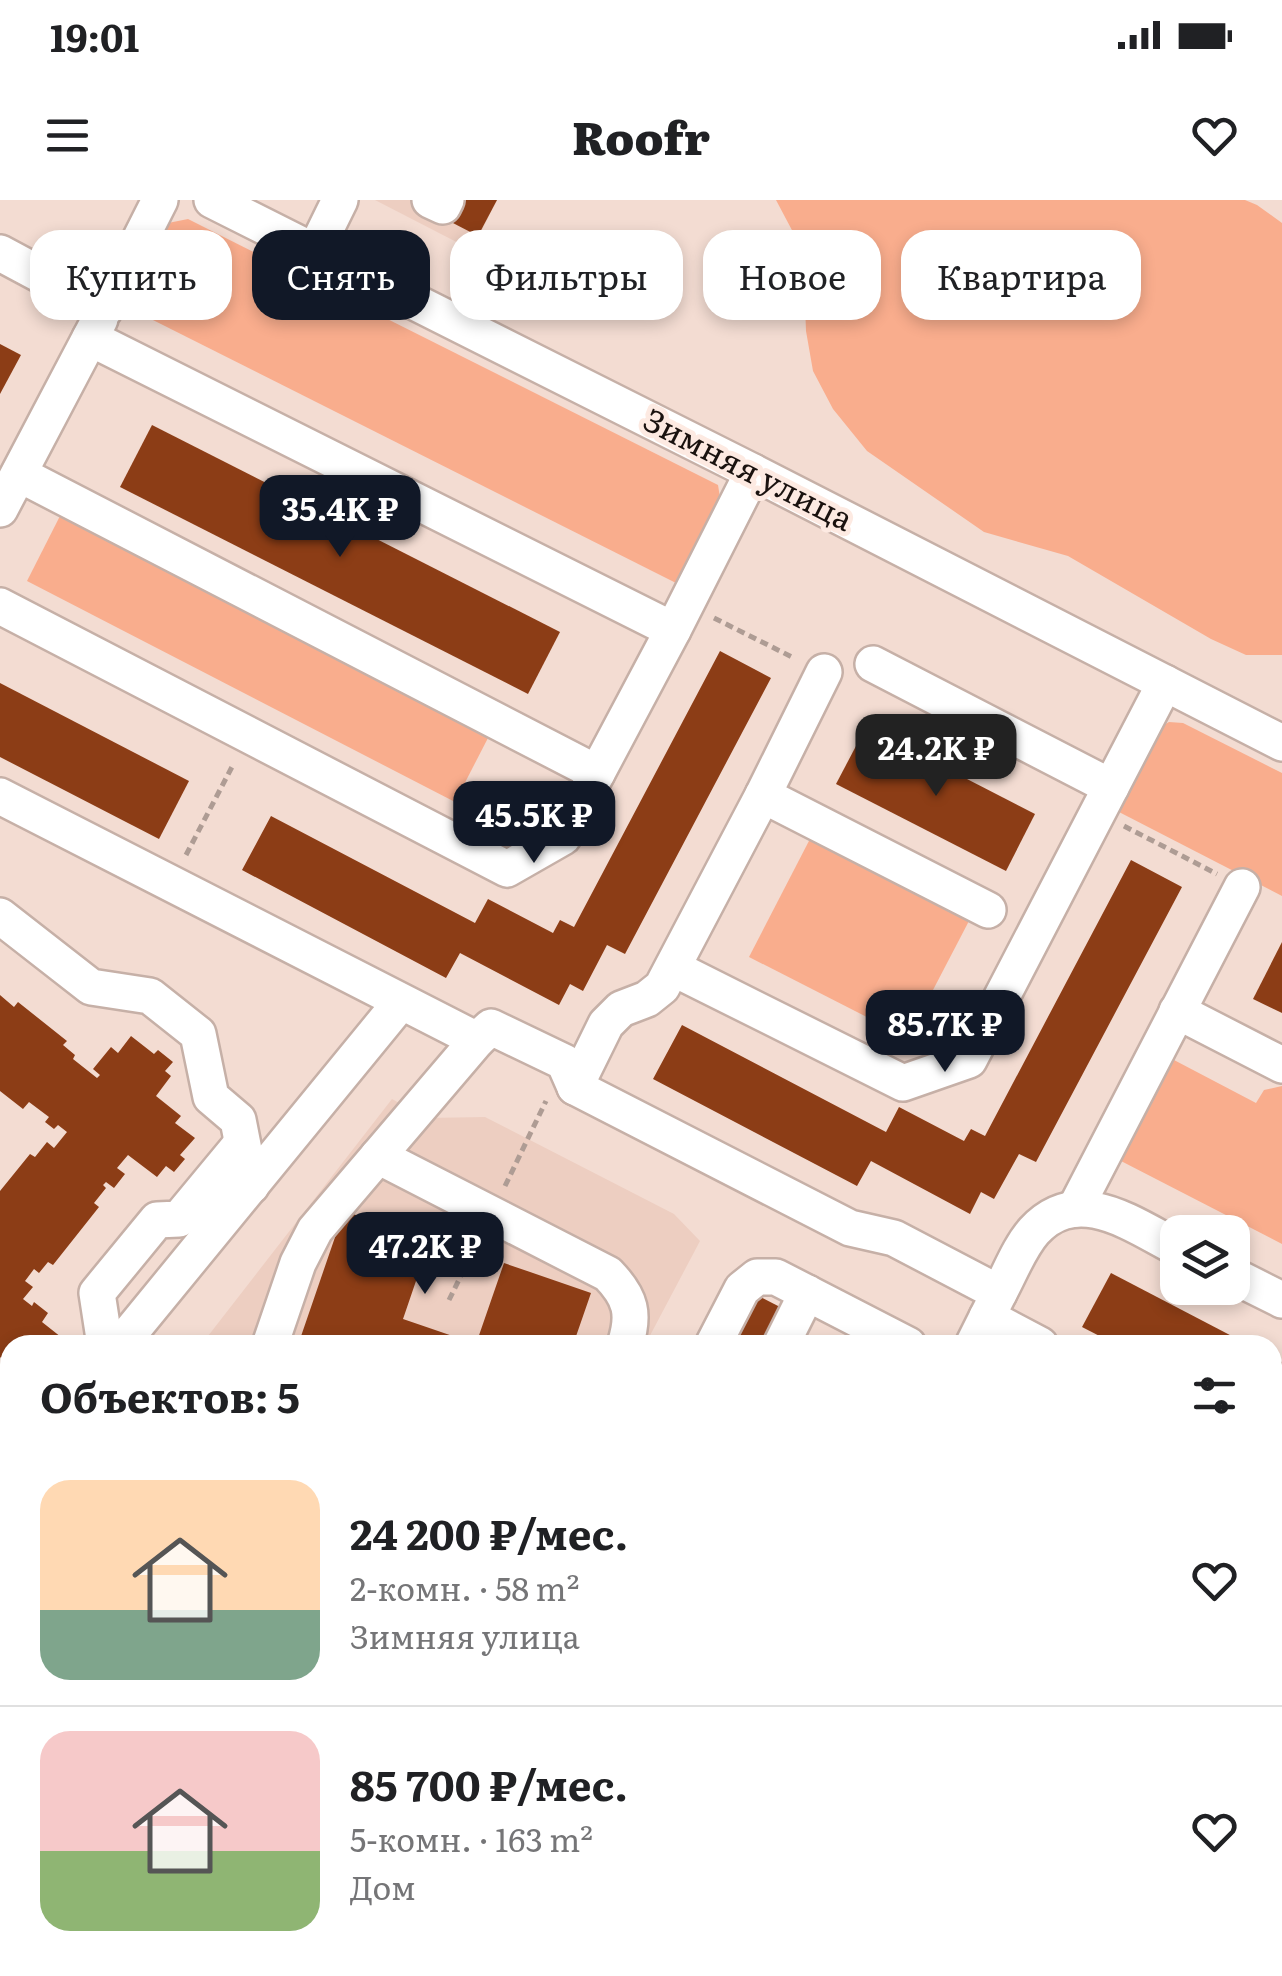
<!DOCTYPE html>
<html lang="ru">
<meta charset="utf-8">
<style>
body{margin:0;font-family:Literata,serif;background:#f6f6f6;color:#202124;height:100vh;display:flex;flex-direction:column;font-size:38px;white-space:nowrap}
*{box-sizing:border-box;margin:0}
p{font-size:32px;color:#757577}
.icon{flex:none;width:55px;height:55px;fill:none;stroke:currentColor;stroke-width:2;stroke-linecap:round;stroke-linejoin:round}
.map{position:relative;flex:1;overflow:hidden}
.side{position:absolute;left:0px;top:1135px;width:1282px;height:642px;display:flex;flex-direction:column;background:#fff;border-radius:30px 30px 0 0;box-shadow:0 5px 15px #0003}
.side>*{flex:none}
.top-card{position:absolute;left:30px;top:30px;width:1222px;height:90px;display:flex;gap:20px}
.tools{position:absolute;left:1160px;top:1015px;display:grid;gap:20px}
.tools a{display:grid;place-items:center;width:90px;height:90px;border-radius:20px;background:#fff;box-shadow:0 5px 15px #0003;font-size:50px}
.price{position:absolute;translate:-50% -85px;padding:0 22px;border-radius:20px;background:#111827;color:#fff;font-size:32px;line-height:65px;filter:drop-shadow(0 2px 5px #0008)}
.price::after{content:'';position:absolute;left:50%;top:60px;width:30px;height:22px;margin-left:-15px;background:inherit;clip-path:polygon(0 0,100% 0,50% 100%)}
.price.selected{background:#222;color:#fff}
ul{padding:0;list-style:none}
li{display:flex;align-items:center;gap:30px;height:250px;padding:0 40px}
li+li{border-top:2px solid #e0e0e0}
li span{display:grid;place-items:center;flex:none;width:280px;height:200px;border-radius:30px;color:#555}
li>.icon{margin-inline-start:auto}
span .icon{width:120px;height:120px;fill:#fffc;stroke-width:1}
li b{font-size:42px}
h2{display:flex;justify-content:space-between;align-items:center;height:120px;padding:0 40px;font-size:42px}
.tag{padding:0 35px;border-radius:30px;background:#fff;box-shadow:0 5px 15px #0003;font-size:35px;line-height:90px}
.tag.selected{background:#111827;color:#fff}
.status{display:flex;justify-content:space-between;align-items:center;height:70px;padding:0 50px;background:#fff;direction:ltr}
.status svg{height:28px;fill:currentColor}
header{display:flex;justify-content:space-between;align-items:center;height:130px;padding:0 40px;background:#fff;font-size:45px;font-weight:800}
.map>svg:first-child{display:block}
</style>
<div class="status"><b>19:01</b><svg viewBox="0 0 49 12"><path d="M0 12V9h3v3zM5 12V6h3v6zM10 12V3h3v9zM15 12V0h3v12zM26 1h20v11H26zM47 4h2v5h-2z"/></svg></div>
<header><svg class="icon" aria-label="menu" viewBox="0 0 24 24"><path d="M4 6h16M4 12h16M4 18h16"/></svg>Roofr<svg class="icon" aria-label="heart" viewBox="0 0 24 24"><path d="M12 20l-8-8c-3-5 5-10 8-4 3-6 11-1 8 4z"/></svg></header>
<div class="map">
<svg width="1282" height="1776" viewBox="0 0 1282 1776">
<rect width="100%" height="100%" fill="#f3dcd2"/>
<!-- built -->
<g fill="#edcec1">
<path d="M375,0H497L472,50Z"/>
<path d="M392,899L426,918L485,917L674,1014L700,1041L645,1145H201Z"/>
</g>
<!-- green -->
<g fill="#f9ad8d">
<path d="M776,0H1245L1257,5L1282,23V455H1246L1211,439L1068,356L984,332L867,251L833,209L813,171L806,131L803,51Z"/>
<path d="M188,19L718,285L721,304L678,384L131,109L128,98L168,23Z"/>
<path d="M61,314L489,536L455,602L27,381Z"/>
<path d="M1169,522L1183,523L1282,573V696L1119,612L1118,605L1160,527Z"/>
<path d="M811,637L970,719L908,838L749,757Z"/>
<path d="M1174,860L1256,903L1264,890L1282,886V1044L1121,961Z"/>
<path d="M0,1663L10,1671V1758L0,1750Z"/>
<path d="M37,1768H134L145,1776H33Z"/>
<path d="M902,1768H1022L1005,1776H886Z"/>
</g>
<!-- building -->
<g fill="#8c3d16">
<path d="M463,0H497L478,36L451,22Z"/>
<path d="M0,144L21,155L0,194Z"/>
<path d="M152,225L560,432L528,494L120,287Z"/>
<path d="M720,451L771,478L625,754L607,745L583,791L570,784L559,805L460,753L446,778L242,670L271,616L475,723L488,699L553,733L560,720L574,727Z"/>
<path d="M0,483L189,581L159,639L0,557Z"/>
<path d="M866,527L1035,614L1006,671L836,584Z"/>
<path d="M1131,660L1182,687L1036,962L1019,954L994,999L981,992L970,1014L871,961L857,986L653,879L682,825L886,932L899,907L964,941L971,929L985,936Z"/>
<path d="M1282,742V813L1253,799Z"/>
<path d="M0,795L14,807L18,802L67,841L63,845L75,855L73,859L97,878L100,875L93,869L111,847L118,853L131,836L154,854L158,850L173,862L165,871L171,876L156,896L181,916L175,923L195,938L180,955L185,959L174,972L166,966L157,977L128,955L117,968L125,974L114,988L106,982L103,985L106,988L94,1003L99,1007L53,1065L48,1062L39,1073L34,1069L25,1081L33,1087L23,1099L32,1106L34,1102L48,1113L42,1122L66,1141L63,1145H10V1165L0,1157V991L30,954L35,957L47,942L54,948L67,932L58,925L54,929L45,922L49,917L29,902L23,909L0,891Z"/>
<path d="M344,1011L430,1040L403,1119L476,1144L504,1063L591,1093L573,1145H298Z"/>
<path d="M1111,1073L1249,1145H1117L1082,1127Z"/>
<path d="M755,1094L780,1107L762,1145H741L732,1140Z"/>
<path d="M1272,1157L1282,1162V1200L1272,1215Z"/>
<path d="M10,1360V1522L0,1535V1400L2,1397L0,1391L8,1381L0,1373Z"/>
<path d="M1272,1395L1282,1399V1534L1272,1536Z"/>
<path d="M369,1768H765L764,1776H362Z"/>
</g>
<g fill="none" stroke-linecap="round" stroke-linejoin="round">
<!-- minor casing -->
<g stroke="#c6b0a7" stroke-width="40">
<g id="minor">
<path d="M212,0L753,272L1282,543"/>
<path d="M430,0L443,6L446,0"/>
<path d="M315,51L340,0"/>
<path d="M0,53L105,109L160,0"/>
<path d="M90,138L673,430"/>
<path d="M19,274L597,573"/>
<path d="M0,309L100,119"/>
<path d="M0,406L507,669L563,637L673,430L753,272"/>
<path d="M873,464L1111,587"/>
<path d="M763,595L988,710"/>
<path d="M0,596L477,840L491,827L564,862L575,887L850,1028L894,1038L999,1093L973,1145"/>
<path d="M0,716L91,787L150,796L198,834L211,897L238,920L251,986"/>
<path d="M673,768L903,883L969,860L1165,483"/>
<path d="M1177,811L1282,865"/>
<path d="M575,887L606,824L621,809L647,799L662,787L763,595L824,472"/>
<path d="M378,956L608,1074C631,1098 635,1114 625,1145"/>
<path d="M1075,1009L1242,687"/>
<path d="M1232,1075L1282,1100"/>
<path d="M999,1093C1010,1073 1019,1048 1034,1031C1078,983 1133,1025 1178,1048"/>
<path d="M987,1117L1040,1145"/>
<path d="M105,1145L97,1093L157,1020L179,1019L242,943"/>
<path d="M120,1145L400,803"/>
<path d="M270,1145L298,1063L315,1030L477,840"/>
<path d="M713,1145L742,1089L757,1077H776L908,1145"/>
<path d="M781,1145L807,1093"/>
<path d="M1272,1264L1282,1269"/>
<path d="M0,1292L10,1280"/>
<path d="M1272,1333L1282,1337"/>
<path d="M0,1586L10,1592"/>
<path d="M221,1776L223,1768"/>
</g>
</g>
<!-- major casing -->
<g stroke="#925237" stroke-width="48">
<g id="major">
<path d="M1272,1688L1282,1683"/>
<path d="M1099,1776L1116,1768"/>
</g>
</g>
<!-- path -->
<g stroke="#ae9c94" stroke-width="5" stroke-dasharray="8 5" stroke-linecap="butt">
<path d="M714,418L794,458"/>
<path d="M1124,626L1217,674"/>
<path d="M186,655L234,563"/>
<path d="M505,986L546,901"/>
<path d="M449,1100L478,1041"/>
<path d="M1272,1565L1282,1560"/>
<path d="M0,1648L10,1656"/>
<path d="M0,1761L19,1776"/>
<path d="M151,1768L162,1776"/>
<path d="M864,1776L880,1768"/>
</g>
<!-- minor -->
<use href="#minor" stroke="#fff" stroke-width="35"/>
<!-- major -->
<use href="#major" stroke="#e4ac94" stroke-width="42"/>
</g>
<g text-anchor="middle" stroke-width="10" stroke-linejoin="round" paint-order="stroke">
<!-- street labels -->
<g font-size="32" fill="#1a120f" stroke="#fdeae2">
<text transform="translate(748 270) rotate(27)" y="11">Зимняя улица</text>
</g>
</g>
</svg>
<div class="tools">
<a><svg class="icon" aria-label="layers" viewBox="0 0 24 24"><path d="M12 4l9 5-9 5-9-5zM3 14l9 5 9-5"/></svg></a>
</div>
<b class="price" style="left:340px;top:360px">35.4K ₽</b>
<b class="price selected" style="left:936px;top:599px">24.2K ₽</b>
<b class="price" style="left:534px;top:666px">45.5K ₽</b>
<b class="price" style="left:945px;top:875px">85.7K ₽</b>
<b class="price" style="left:425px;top:1097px">47.2K ₽</b>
<div class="top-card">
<a class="tag">Купить</a>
<a class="tag selected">Снять</a>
<a class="tag">Фильтры</a>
<a class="tag">Новое</a>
<a class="tag">Квартира</a>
</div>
<section class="side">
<h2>Объектов: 5<svg class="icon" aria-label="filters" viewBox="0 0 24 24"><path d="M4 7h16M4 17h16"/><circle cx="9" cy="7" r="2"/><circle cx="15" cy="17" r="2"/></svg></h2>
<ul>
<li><span style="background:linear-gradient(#ffd9b3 65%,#7fa58c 0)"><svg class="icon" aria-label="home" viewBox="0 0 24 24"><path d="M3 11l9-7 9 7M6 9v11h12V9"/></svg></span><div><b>24 200 ₽/мес.</b><p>2-комн. · 58 m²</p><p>Зимняя улица</p></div><svg class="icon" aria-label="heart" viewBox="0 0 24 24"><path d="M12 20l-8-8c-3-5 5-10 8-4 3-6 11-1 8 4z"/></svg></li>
<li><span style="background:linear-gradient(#f6c9c9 60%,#8fb573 0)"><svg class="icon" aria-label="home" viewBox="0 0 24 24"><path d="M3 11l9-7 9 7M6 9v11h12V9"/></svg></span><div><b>85 700 ₽/мес.</b><p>5-комн. · 163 m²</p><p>Дом</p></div><svg class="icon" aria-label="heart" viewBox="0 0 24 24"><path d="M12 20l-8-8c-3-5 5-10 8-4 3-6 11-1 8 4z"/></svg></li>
</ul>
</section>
</div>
